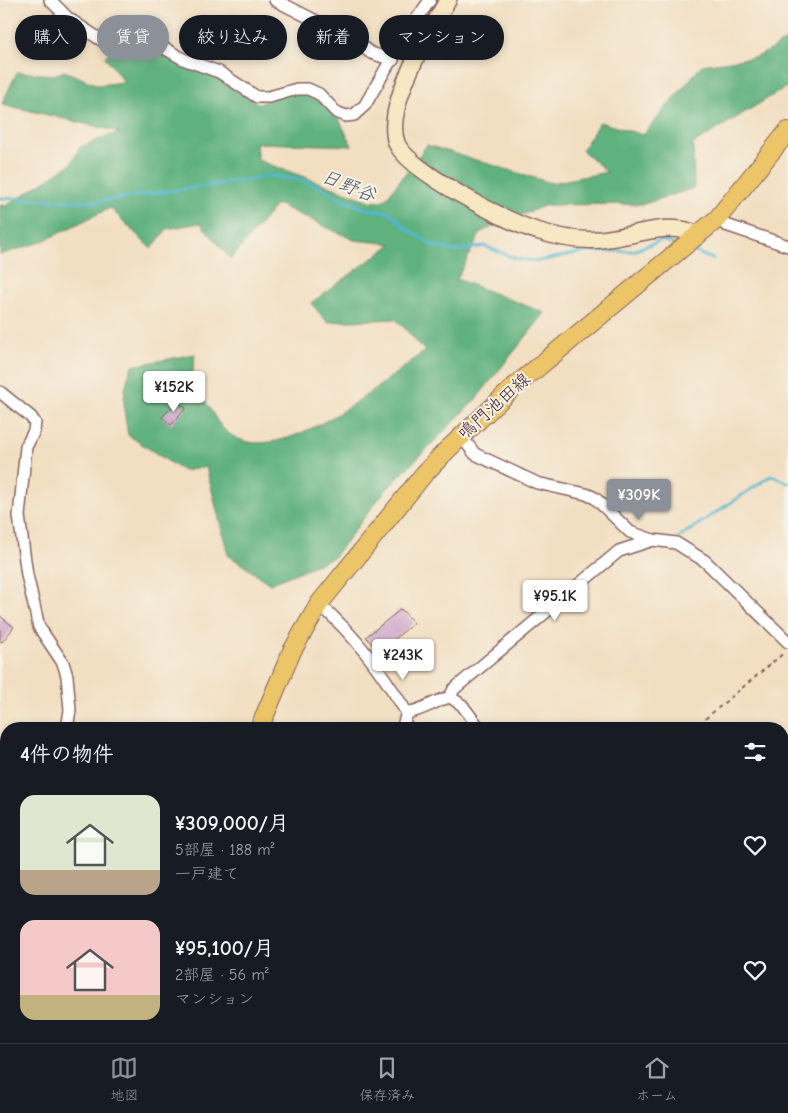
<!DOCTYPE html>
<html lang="ja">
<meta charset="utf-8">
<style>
body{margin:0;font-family:"Comic Neue","Klee One",sans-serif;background:#242831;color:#f1f3f6;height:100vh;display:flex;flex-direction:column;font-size:19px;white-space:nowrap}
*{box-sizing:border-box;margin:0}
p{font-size:16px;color:#9ea1a6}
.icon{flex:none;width:28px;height:28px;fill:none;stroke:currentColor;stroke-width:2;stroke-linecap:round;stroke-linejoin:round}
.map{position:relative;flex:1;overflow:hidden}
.side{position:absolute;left:0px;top:722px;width:789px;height:321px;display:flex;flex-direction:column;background:#171b24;border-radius:20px 20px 0 0;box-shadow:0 2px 8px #0003}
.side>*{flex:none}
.top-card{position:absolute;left:15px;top:15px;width:500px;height:45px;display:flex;gap:10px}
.price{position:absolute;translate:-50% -42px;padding:0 11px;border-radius:5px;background:#fff;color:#222;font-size:16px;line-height:32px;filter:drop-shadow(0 1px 2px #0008)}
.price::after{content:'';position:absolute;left:50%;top:30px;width:15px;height:11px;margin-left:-8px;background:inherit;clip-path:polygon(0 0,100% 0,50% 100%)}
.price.on{background:#8c9099;color:#fff}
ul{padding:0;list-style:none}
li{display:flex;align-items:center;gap:15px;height:125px;padding:0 20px}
li span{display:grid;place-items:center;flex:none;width:140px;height:100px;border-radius:15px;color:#555}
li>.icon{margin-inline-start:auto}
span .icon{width:60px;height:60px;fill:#fffc;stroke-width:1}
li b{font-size:21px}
h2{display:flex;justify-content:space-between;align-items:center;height:60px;padding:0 20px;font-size:21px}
.pill{padding:0 18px;border-radius:22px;background:#171b24;box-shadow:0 2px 8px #0003;font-size:18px;line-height:45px}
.pill.on{background:#8c9099;color:#fff}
.tabs{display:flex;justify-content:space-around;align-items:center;height:70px;border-top:1px solid #363941;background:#171b24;font-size:14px;color:#9ea1a6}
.tabs a{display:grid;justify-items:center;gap:2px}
.tabs .on{color:#8c9099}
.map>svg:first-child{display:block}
</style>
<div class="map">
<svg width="788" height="1043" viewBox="0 0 788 1043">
<rect width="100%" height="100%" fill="#f7f3e8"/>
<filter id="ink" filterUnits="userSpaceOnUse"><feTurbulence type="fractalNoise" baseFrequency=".02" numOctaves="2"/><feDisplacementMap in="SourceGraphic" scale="10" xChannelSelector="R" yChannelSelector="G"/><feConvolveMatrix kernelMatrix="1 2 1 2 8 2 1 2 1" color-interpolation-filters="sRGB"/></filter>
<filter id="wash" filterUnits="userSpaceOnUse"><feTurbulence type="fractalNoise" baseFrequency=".0096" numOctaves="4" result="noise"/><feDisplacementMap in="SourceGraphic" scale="20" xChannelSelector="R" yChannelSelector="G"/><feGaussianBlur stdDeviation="1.12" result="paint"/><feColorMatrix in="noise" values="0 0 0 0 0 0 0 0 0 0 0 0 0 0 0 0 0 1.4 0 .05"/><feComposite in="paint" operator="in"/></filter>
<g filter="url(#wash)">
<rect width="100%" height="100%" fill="#f2dfc2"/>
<!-- forest -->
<path fill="#5fb17e" stroke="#546854" d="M788,40V86L693,144L694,188L644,204L546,205L481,232L457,279L545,313L476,399L384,492L334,557L270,584L228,555L206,467L183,471L128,435C123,406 121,395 132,366L195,354C195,361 192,371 193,377C196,389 207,403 213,414C255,495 381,383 425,351L396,319L327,322L311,303L392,244L354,240L277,204L231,259L200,223L167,229L151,249L110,208L43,241L0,255V205L6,206L71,164L80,147L119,132L2,104L17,72L54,75L64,71L98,85L124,82L105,57L118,42L191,64L259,104L296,88L336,112L352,146L256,143L258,160L372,202L385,200L427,145L551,183L607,172L582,150L600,122L643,135L702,65L757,57Z"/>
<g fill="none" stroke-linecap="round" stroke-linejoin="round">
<!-- stream -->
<g stroke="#51b8cf" stroke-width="3">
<path d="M0,198L94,202L271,176L302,180L323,188L341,199L366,209L391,213L406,228L434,246L456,251L484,246L517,259L539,261L588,251H633L662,240L673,244"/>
<path d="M692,251L713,259"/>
<path d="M678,538L772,475L788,483"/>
</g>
</g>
<g id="blocks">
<!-- building -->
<g fill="#cca5c8">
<path d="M177,402L186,408L171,425L162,417Z"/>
<path d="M401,609L414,623L379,652L366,637Z"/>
<path d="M0,616L14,627L2,642L0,641Z"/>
</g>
</g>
</g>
<g filter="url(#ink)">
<use href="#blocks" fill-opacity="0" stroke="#856260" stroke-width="1"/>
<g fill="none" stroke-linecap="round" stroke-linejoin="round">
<!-- street casing -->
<g stroke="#856260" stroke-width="14">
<g id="street">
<path d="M50,0L68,18L104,42L111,43L144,36L183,59L219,72L257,97H269L297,89H308L319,94L336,112L346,116L354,115L365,105L403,39L430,0"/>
<path d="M275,0L355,41L371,53L393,60"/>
<path d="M717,219L726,225L788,246"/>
<path d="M0,392L31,417L35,423L34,431L26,447L19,516L27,575L39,627L63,663L67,676L70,710L67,729"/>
<path d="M461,436L475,454L537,483L586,494L595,498L630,532L653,540L676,543L705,561L788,642"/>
<path d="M319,604C356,636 381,671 407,713C423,710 435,701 450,697L462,705L480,729"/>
<path d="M450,697L454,689L619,551L653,540"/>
<path d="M407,713L404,722L408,729"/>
<path d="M0,848L6,850"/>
<path d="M782,887L788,884"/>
<path d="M0,891L6,874"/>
<path d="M141,1038L143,1043"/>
<path d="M434,1038L443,1043"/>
<path d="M597,1038L605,1040L614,1038"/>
<path d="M766,1038L772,1043"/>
<path d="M419,1043L423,1038"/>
</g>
</g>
<!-- secondary casing -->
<g stroke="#856260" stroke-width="19">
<path id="secondary" d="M448,0C430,31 382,108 397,144C409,171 508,223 538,231C554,236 573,240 590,240C625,241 667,218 698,235"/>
</g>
<!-- primary casing -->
<g stroke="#856260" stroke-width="20">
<g id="primary">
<path d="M259,729L292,651L319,604L424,474L447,450L514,387L717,219L788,131"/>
<path d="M0,1034L6,1028"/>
</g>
</g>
<!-- path -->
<path stroke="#856260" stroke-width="2" stroke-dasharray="4 4" stroke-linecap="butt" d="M693,729L785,652"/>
<!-- street -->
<use href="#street" stroke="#fff" stroke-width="11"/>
<!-- secondary -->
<use href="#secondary" stroke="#f7e8c3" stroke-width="16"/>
<!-- primary -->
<use href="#primary" stroke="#ecc569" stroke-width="18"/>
</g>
</g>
<g text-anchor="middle" stroke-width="4" stroke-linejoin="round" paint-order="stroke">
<!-- street labels -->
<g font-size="18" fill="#4a1f2b" stroke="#f7f3e8">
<text transform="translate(494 406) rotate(-42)" y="6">鳴門池田線</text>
</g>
<!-- water labels -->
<g font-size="19" font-style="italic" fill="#4c5564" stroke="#f7f3e8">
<text transform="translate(349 185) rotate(22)" y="7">日野谷</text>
</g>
</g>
</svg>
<b class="price" style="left:174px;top:413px">¥152K</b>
<b class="price on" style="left:639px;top:521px">¥309K</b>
<b class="price" style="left:555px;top:622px">¥95.1K</b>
<b class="price" style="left:403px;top:681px">¥243K</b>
<div class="top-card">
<a class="pill">購入</a>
<a class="pill on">賃貸</a>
<a class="pill">絞り込み</a>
<a class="pill">新着</a>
<a class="pill">マンション</a>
</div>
<section class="side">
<h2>4件の物件<svg class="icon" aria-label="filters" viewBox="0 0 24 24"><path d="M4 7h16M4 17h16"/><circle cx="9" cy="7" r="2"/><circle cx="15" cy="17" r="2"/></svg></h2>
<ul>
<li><span style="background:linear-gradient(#dfe7d0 75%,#b9a48a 0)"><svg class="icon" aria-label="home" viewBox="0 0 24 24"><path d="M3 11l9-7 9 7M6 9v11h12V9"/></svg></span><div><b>¥309,000/月</b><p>5部屋 · 188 m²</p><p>一戸建て</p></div><svg class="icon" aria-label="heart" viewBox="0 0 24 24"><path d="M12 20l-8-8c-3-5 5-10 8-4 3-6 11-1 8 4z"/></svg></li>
<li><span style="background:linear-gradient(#f6c9c9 75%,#c2b280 0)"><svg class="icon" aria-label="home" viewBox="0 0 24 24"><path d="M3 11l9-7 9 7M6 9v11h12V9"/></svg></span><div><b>¥95,100/月</b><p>2部屋 · 56 m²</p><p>マンション</p></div><svg class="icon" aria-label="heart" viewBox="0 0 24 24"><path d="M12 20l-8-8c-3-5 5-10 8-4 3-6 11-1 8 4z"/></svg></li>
</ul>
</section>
</div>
<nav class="tabs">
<a class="on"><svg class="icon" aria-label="map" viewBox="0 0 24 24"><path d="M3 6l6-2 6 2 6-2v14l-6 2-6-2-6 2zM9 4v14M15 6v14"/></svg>地図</a>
<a><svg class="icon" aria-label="saved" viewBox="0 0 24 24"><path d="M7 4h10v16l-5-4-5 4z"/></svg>保存済み</a>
<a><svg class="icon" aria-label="home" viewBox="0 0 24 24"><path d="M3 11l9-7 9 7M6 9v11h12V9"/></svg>ホーム</a>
</nav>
